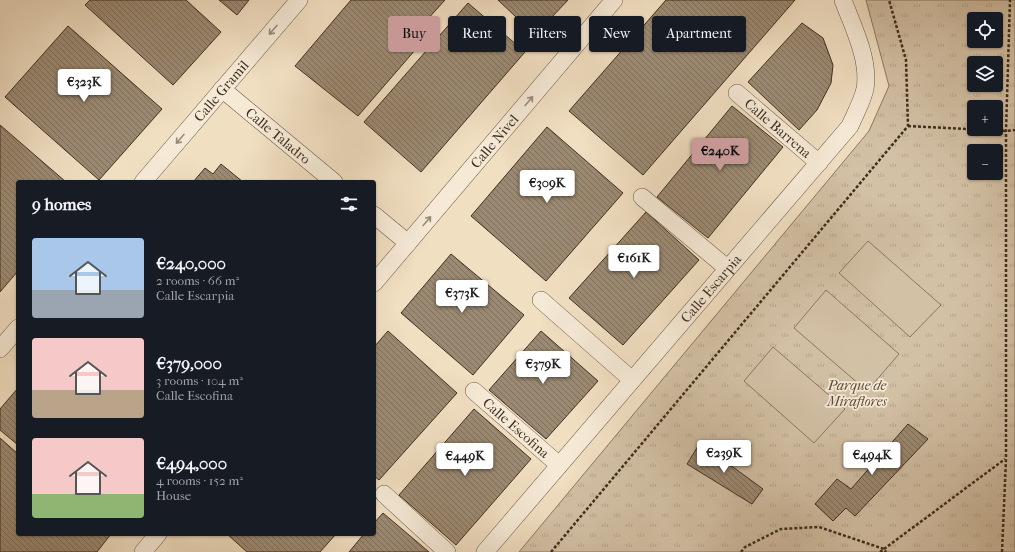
<!DOCTYPE html>
<meta charset="utf-8">
<style>
body{margin:0;font-family:"IM FELL French Canon",serif;background:#20242c;color:#f1f3f6;height:100vh;display:flex;flex-direction:column;font-size:15px;white-space:nowrap}
*{box-sizing:border-box;margin:0}
p{font-size:13px;color:#9ea1a6}
.icon{flex:none;width:22px;height:22px;fill:none;stroke:currentColor;stroke-width:2;stroke-linecap:round;stroke-linejoin:round}
.map{position:relative;flex:1;overflow:hidden}
.side{position:absolute;left:16px;top:180px;width:360px;height:356px;display:flex;flex-direction:column;background:#171b24;border-radius:4px;box-shadow:0 1px 3px #0004}
.side>*{flex:none}
.guide{position:absolute;left:388px;top:16px;width:380px;height:36px;display:flex;gap:8px}
.fabs{position:absolute;left:967px;top:12px;display:grid;gap:8px}
.fabs a{display:grid;place-items:center;width:36px;height:36px;border-radius:4px;background:#171b24;box-shadow:0 1px 3px #0004;font-size:20px}
.price{position:absolute;translate:-50% -34px;padding:0 9px;border-radius:4px;background:#fff;color:#222;font-size:13px;line-height:26px;filter:drop-shadow(0 1px 2px #0008)}
.price::after{content:'';position:absolute;left:50%;top:24px;width:12px;height:9px;margin-left:-6px;background:inherit;clip-path:polygon(0 0,100% 0,50% 100%)}
.price.active{background:#c59692;color:#111}
ul{padding:0;list-style:none}
li{display:flex;align-items:center;gap:12px;height:100px;padding:0 16px}
li span{display:grid;place-items:center;flex:none;width:112px;height:80px;border-radius:4px;color:#555}
li>.icon{margin-inline-start:auto}
span .icon{width:48px;height:48px;fill:#fffc;stroke-width:1}
li b{font-size:17px}
h2{display:flex;justify-content:space-between;align-items:center;height:48px;padding:0 16px;font-size:17px}
.pill{padding:0 14px;border-radius:4px;background:#171b24;box-shadow:0 1px 3px #0004;font-size:14px;line-height:36px}
.pill.active{background:#c59692;color:#111}
.map>svg:first-child{display:block}
</style>
<div class="map">
<svg width="1015" height="552" viewBox="0 0 1015 552">
<defs>
<pattern id="grass-tufts" width="24" height="20" patternUnits="userSpaceOnUse"><rect width="24" height="20" fill="#d3c1a6"/><path d="M3 7l-1-3M5 7V3M7 7l1-3M15 17l-1-3M17 17v-4M19 17l1-3" fill="none" stroke="#b6a68e"/></pattern>
<pattern id="building-back-hatch" width="6" height="6" patternUnits="userSpaceOnUse"><rect width="6" height="6" fill="#9b8a73"/><path d="M-1 5l2 2M0 0l6 6M5-1l2 2" fill="none" stroke="#80715e"/></pattern>
</defs>
<rect width="100%" height="100%" fill="#f1dfc2"/>
<filter id="stains"><feTurbulence type="fractalNoise" baseFrequency=".005" numOctaves="4"/><feColorMatrix values="0 0 0 0 .2 0 0 0 0 .09 0 0 0 0 .02 0 0 0 .5 -.17"/></filter>
<radialGradient id="worn" r=".72"><stop offset=".6" stop-color="#630" stop-opacity="0"/><stop offset="1" stop-color="#630" stop-opacity=".3"/></radialGradient>
<!-- grass -->
<path fill="url(#grass-tufts)" stroke="#887862" fill-rule="evenodd" d="M866,0H1015V552H519L869,131L889,86ZM974,19H996V41H974ZM974,63H996V85H974ZM974,107H996V129H974ZM974,151H996V173H974Z"/>
<!-- pitch -->
<g fill="#d3c1a6" stroke="#887862">
<path d="M868,241L941,305L910,337L839,273Z"/>
<path d="M826,290L899,354L867,391L794,328Z"/>
<path d="M773,347L845,409L814,443L744,381Z"/>
</g>
<!-- building -->
<g fill="url(#building-back-hatch)" stroke="#3e2e1e">
<path d="M90,0H186L221,32L173,85L85,5Z"/>
<path d="M219,0H249L237,15Z"/>
<path d="M351,0H445L407,42L416,49L358,116L295,66Z"/>
<path d="M498,0H568L535,35Z"/>
<path d="M666,0H795L643,175L569,111Z"/>
<path d="M468,3L525,52L421,172L364,122Z"/>
<path d="M802,23L823,38L833,65L831,83L817,110L799,130L748,82Z"/>
<path d="M68,26L162,109L99,180L5,97Z"/>
<path d="M732,106L783,147L708,238L657,197Z"/>
<path d="M0,125L66,182H18V271L0,292Z"/>
<path d="M547,127L623,193L546,281L471,216Z"/>
<path d="M221,164L243,182H193L205,168L213,174Z"/>
<path d="M646,212L699,260L623,345L569,298Z"/>
<path d="M451,254L524,315L473,375L401,313Z"/>
<path d="M388,331L457,393L379,480L374,476V347Z"/>
<path d="M541,331L598,381L546,439L489,390Z"/>
<path d="M18,388V445L0,430V409Z"/>
<path d="M474,409L531,459L456,545L399,495Z"/>
<path d="M908,424L928,439L855,516L846,508L833,521L815,504L837,479L851,489Z"/>
<path d="M0,438L18,454V534H111L97,552H0Z"/>
<path d="M700,443L763,489L752,504L687,464Z"/>
<path d="M383,513L429,552H349L364,534H374V523Z"/>
<path d="M227,534H336L320,552H247Z"/>
</g>
<g fill="none" stroke-linecap="round" stroke-linejoin="round">
<!-- street casing -->
<g stroke="#6b5a47" stroke-width="18">
<g id="street">
<path id="s1" d="M222,89L334,182"/>
<path id="s2" d="M737,93L819,163"/>
<path id="s3" d="M143,182L299,0"/>
<path d="M642,197L727,268"/>
<path d="M374,215L408,243"/>
<path id="s4" d="M374,283L614,0"/>
<path d="M541,300L632,380"/>
<path d="M0,349L18,328"/>
<path id="s5" d="M474,391L559,465"/>
<path d="M384,494L447,552"/>
<path d="M143,552L158,534"/>
<path id="s6" d="M485,552L850,126C855,114 862,102 865,89C870,60 853,27 843,0"/>
</g>
</g>
<!-- path -->
<g stroke="#3e2e1e" stroke-width="2.5" stroke-dasharray="3 2" stroke-linecap="butt">
<path d="M908,126L1006,131L1015,130"/>
<path d="M551,552L908,126L906,60L889,0"/>
<path d="M741,552L745,547L781,529L819,527L884,549L886,552"/>
<path d="M880,552L1005,459"/>
<path d="M1002,552L1006,459V131L1010,0"/>
</g>
<!-- street -->
<use href="#street" stroke="#f6ead7" stroke-width="17"/>
</g>
<!-- one-way arrows -->
<defs><path id="oneway-shaft" d="M-6 0H5M1.5-3L5.5 0L1.5 3" fill="none" stroke-width="1.6" stroke-linecap="round" stroke-linejoin="round"/></defs>
<g stroke="#9a8c7a">
<use href="#oneway-shaft" transform="translate(273 30) rotate(131)"/>
<use href="#oneway-shaft" transform="translate(529 101) rotate(-50)"/>
<use href="#oneway-shaft" transform="translate(180 139) rotate(131)"/>
<use href="#oneway-shaft" transform="translate(427 221) rotate(-50)"/>
</g>
<g text-anchor="middle" stroke-width="3.5" stroke-linejoin="round" paint-order="stroke">
<!-- street labels -->
<g font-size="14" fill="#3e2e1e" stroke="#f6ead7">
<text dy="5" stroke="none"><textPath href="#s3" startOffset="120">Calle Gramil</textPath></text>
<text dy="5" stroke="none"><textPath href="#s2" startOffset="54">Calle Barrena</textPath></text>
<text dy="5" stroke="none"><textPath href="#s1" startOffset="73">Calle Taladro</textPath></text>
<text dy="5" stroke="none"><textPath href="#s4" startOffset="186">Calle Nivel</textPath></text>
<text dy="5" stroke="none"><textPath href="#s6" startOffset="347">Calle Escarpia</textPath></text>
<text dy="5" stroke="none"><textPath href="#s5" startOffset="56">Calle Escofina</textPath></text>
</g>
<!-- park labels -->
<g font-size="14" font-style="italic" fill="#5c4b39" stroke="#f6ead7">
<text x="857" y="390">Parque de<tspan x="857" dy="16">Miraflores</tspan></text>
</g>
</g>
<rect width="100%" height="100%" filter="url(#stains)"/>
<rect width="100%" height="100%" fill="url(#worn)"/>
</svg>
<div class="fabs">
<a><svg class="icon" aria-label="locate" viewBox="0 0 24 24"><circle cx="12" cy="12" r="6"/><path d="M12 2v4M12 18v4M2 12h4M18 12h4"/></svg></a>
<a><svg class="icon" aria-label="layers" viewBox="0 0 24 24"><path d="M12 4l9 5-9 5-9-5zM3 14l9 5 9-5"/></svg></a>
<a>+</a>
<a>−</a>
</div>
<b class="price" style="left:84px;top:103px">€323K</b>
<b class="price active" style="left:720px;top:172px">€240K</b>
<b class="price" style="left:547px;top:204px">€309K</b>
<b class="price" style="left:634px;top:279px">€161K</b>
<b class="price" style="left:462px;top:314px">€373K</b>
<b class="price" style="left:543px;top:385px">€379K</b>
<b class="price" style="left:724px;top:474px">€239K</b>
<b class="price" style="left:872px;top:476px">€494K</b>
<b class="price" style="left:465px;top:477px">€449K</b>
<div class="guide">
<a class="pill active">Buy</a>
<a class="pill">Rent</a>
<a class="pill">Filters</a>
<a class="pill">New</a>
<a class="pill">Apartment</a>
</div>
<section class="side">
<h2>9 homes<svg class="icon" aria-label="filters" viewBox="0 0 24 24"><path d="M4 7h16M4 17h16"/><circle cx="9" cy="7" r="2"/><circle cx="15" cy="17" r="2"/></svg></h2>
<ul>
<li><span style="background:linear-gradient(#a9c7e8 65%,#9aa5b1 0)"><svg class="icon" aria-label="home" viewBox="0 0 24 24"><path d="M3 11l9-7 9 7M6 9v11h12V9"/></svg></span><div><b>€240,000</b><p>2 rooms · 66 m²</p><p>Calle Escarpia</p></div></li>
<li><span style="background:linear-gradient(#f6c9c9 65%,#b9a48a 0)"><svg class="icon" aria-label="home" viewBox="0 0 24 24"><path d="M3 11l9-7 9 7M6 9v11h12V9"/></svg></span><div><b>€379,000</b><p>3 rooms · 104 m²</p><p>Calle Escofina</p></div></li>
<li><span style="background:linear-gradient(#f6c9c9 70%,#8fb573 0)"><svg class="icon" aria-label="home" viewBox="0 0 24 24"><path d="M3 11l9-7 9 7M6 9v11h12V9"/></svg></span><div><b>€494,000</b><p>4 rooms · 152 m²</p><p>House</p></div></li>
</ul>
</section>
</div>
